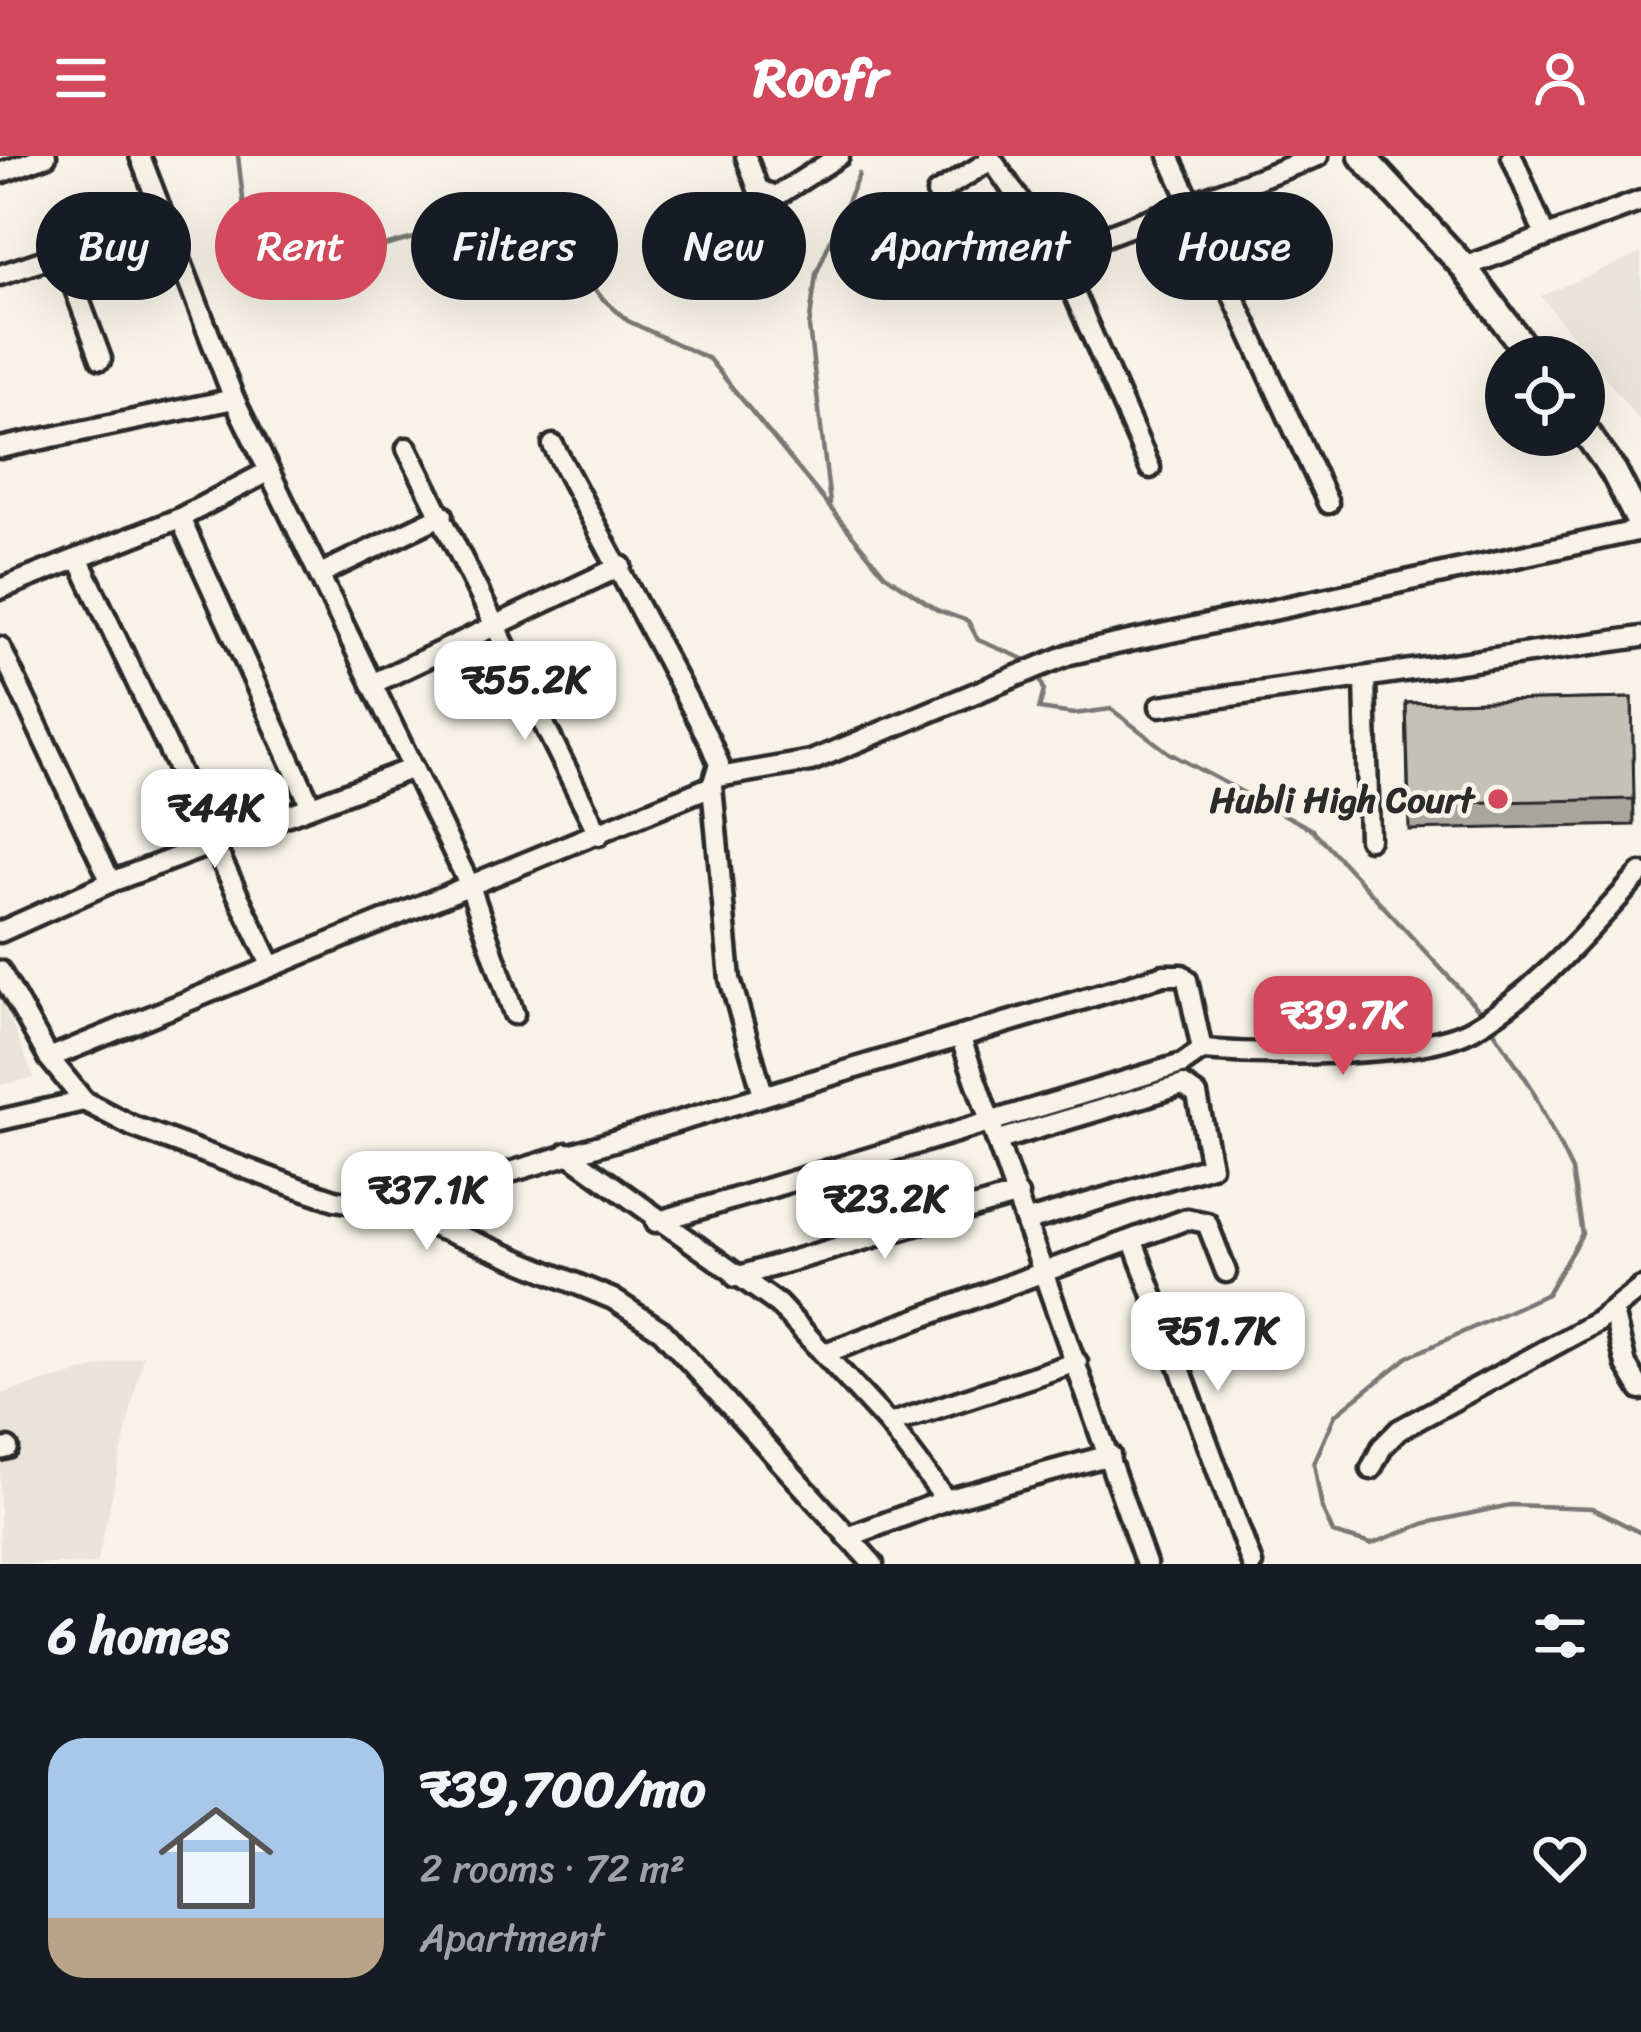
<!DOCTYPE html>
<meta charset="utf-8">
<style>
body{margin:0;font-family:Sriracha,sans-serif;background:#20242c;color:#f1f3f6;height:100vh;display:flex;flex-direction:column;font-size:45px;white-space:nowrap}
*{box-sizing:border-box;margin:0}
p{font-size:39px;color:#9ea1a6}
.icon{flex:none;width:66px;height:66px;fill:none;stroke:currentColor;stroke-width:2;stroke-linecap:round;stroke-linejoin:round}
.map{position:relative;height:1408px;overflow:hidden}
.drawer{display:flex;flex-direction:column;background:#171b24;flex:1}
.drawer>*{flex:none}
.top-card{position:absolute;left:36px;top:36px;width:1569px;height:108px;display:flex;gap:24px}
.fabs{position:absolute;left:1485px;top:180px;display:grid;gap:24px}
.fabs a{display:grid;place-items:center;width:120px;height:120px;border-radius:50%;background:#171b24;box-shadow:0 12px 48px #0002;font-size:60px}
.price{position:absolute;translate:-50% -102px;padding:0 27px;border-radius:24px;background:#fff;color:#222;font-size:39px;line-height:78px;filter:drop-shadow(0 3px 6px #0008)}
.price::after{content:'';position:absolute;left:50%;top:72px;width:36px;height:27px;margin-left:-18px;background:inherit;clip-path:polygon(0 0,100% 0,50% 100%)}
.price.on{background:#d1495b;color:#fff}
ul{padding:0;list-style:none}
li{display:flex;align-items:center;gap:36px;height:300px;padding:0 48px}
li span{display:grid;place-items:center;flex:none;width:336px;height:240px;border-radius:36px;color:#555}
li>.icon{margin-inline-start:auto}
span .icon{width:144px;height:144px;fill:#fffc;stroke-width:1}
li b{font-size:51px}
h2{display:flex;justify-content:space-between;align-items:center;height:144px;padding:0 48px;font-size:51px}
.pill{padding:0 42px;border-radius:54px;background:#171b24;box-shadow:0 12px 48px #0002;font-size:42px;line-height:108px}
.pill.on{background:#d1495b;color:#fff}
header{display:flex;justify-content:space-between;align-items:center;height:156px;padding:0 48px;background:#d1495b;color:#fff;font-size:54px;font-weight:700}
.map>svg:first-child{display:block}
</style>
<header><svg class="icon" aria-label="menu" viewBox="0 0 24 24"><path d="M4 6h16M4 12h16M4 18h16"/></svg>Roofr<svg class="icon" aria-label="person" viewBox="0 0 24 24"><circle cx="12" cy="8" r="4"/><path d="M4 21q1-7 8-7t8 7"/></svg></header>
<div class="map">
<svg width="1641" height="1408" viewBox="0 0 1641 1408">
<rect width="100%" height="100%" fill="#f7f3e8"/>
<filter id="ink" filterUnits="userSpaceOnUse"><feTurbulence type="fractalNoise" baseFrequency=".00833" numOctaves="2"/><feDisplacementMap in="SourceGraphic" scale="24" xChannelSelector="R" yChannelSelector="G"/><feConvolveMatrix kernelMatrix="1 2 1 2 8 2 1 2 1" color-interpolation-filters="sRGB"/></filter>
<g filter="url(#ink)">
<!-- built -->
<g fill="#e8e4da">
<path d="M1641,97V262L1638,263L1541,140Z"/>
<path d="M0,839L34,922L0,929Z"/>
<path d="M143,1199L97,1408H0V1238Z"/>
</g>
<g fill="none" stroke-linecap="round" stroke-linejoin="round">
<!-- stream -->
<g stroke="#7a7874" stroke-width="4.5">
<path d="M238,0L248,86L297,100L355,98L510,56L546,70L601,141L628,165L709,203L884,418L937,454L968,465L978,484L1036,508"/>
<path d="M830,347L809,171L816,118L859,18"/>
<path d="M1039,519L1044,534L1039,553L1074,558L1111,553L1169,597L1313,674L1482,857"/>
<path d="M1488,866L1530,929L1572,1015L1582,1078L1547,1138L1408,1201L1335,1259L1314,1307L1322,1352L1333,1377L1371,1388L1426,1367L1510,1349L1592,1352L1641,1377"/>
</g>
<!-- minor casing -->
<g stroke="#2b2b2b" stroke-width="27">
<g id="minor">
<path d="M140,0L234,243L470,730L514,858"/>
<path d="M746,0L758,33L775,41L839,0"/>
<path d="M989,0L1057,98L1150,312"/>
<path d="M1169,0L1328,347"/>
<path d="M1512,0L1545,80"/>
<path d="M0,17L46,0"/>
<path d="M937,37L991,4"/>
<path d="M62,98L101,203"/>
<path d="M1057,98L1318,0"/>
<path d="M1464,111L1641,45"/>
<path d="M0,119L164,64"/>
<path d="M0,292L234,243"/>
<path d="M407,292L599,679"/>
<path d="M180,362L310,648"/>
<path d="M78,402L271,809"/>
<path d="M320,418L443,359"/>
<path d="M0,433L180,362L269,315"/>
<path d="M0,491L111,726"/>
<path d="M1365,521L1369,683"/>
<path d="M374,527L621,410"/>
<path d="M1160,550L1641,481"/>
<path d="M718,621L811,605L1070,498L1641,374"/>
<path d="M712,630L730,823L763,938"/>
<path d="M0,776L111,726L413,612"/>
<path d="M0,815L49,902L84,945L132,970L288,1028L335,1044L388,1053L477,1087L613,1143L662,1175L873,1408"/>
<path d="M960,880L1146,1408"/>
<path d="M1202,894C1265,899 1420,903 1474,872C1541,833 1589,773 1641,717"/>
<path d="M49,902L712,630L719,608L709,584L553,289"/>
<path d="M0,964L84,945"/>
<path d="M999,984L1183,929L1197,939L1211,1010L1028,1065"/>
<path d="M567,997L778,1148L889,1268L946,1344"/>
<path d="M388,1053L1164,819H1182L1187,824L1202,894L1182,908L656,1066"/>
<path d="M1133,1085L1252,1408"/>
<path d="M736,1121L1018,1039"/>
<path d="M1613,1155L1626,1209L1641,1234"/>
<path d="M825,1197L1187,1063L1207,1067L1226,1116"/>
<path d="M889,1268L1077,1206"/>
<path d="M0,1294L8,1292"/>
<path d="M1371,1313L1382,1291L1399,1274L1597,1166L1641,1132"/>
<path d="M848,1381L946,1344L1110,1299"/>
</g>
</g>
<!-- major casing -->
<g stroke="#2b2b2b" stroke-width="33">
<g id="major">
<path d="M1362,0L1464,111L1531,201"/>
<path d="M1584,274L1614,316L1641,369"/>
</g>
</g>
<!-- minor -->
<use href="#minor" stroke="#f7f3e8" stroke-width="18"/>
<!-- major -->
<use href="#major" stroke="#f7f3e8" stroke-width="24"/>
</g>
<!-- wall -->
<path fill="#a9a69f" stroke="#2b2b2b" stroke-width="3" d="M1632,542L1634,669L1409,674L1406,547Z"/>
<!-- building -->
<path fill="#c4c1b9" stroke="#2b2b2b" stroke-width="3" d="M1632,542L1634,643L1409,648L1406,547Z"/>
</g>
<!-- markers -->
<circle fill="#d1495b" stroke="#f7f3e8" stroke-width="4.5" cx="1498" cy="643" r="12"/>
<g text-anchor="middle" stroke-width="9" stroke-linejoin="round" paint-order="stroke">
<!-- poi labels -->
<g font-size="36" font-weight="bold" fill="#2b2b2b" stroke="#f7f3e8" text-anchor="end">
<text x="1474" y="656">Hubli High Court</text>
</g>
</g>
</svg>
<div class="fabs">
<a><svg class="icon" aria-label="locate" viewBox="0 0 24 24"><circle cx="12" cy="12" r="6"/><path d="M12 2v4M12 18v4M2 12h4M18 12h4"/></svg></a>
</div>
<b class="price" style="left:525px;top:587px">₹55.2K</b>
<b class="price" style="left:215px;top:715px">₹44K</b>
<b class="price on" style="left:1343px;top:922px">₹39.7K</b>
<b class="price" style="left:427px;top:1097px">₹37.1K</b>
<b class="price" style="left:885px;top:1106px">₹23.2K</b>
<b class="price" style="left:1218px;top:1238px">₹51.7K</b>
<div class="top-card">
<a class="pill">Buy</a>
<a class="pill on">Rent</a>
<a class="pill">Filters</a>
<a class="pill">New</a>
<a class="pill">Apartment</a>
<a class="pill">House</a>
</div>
</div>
<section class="drawer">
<h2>6 homes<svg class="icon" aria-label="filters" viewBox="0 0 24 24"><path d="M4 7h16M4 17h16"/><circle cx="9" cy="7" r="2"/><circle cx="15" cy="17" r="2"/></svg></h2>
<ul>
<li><span style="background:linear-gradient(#a9c7e8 75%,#b9a48a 0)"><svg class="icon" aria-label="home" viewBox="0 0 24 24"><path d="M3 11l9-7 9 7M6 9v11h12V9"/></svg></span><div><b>₹39,700/mo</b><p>2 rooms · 72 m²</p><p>Apartment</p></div><svg class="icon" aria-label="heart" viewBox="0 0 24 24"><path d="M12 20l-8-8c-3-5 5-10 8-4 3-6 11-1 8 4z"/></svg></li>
</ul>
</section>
